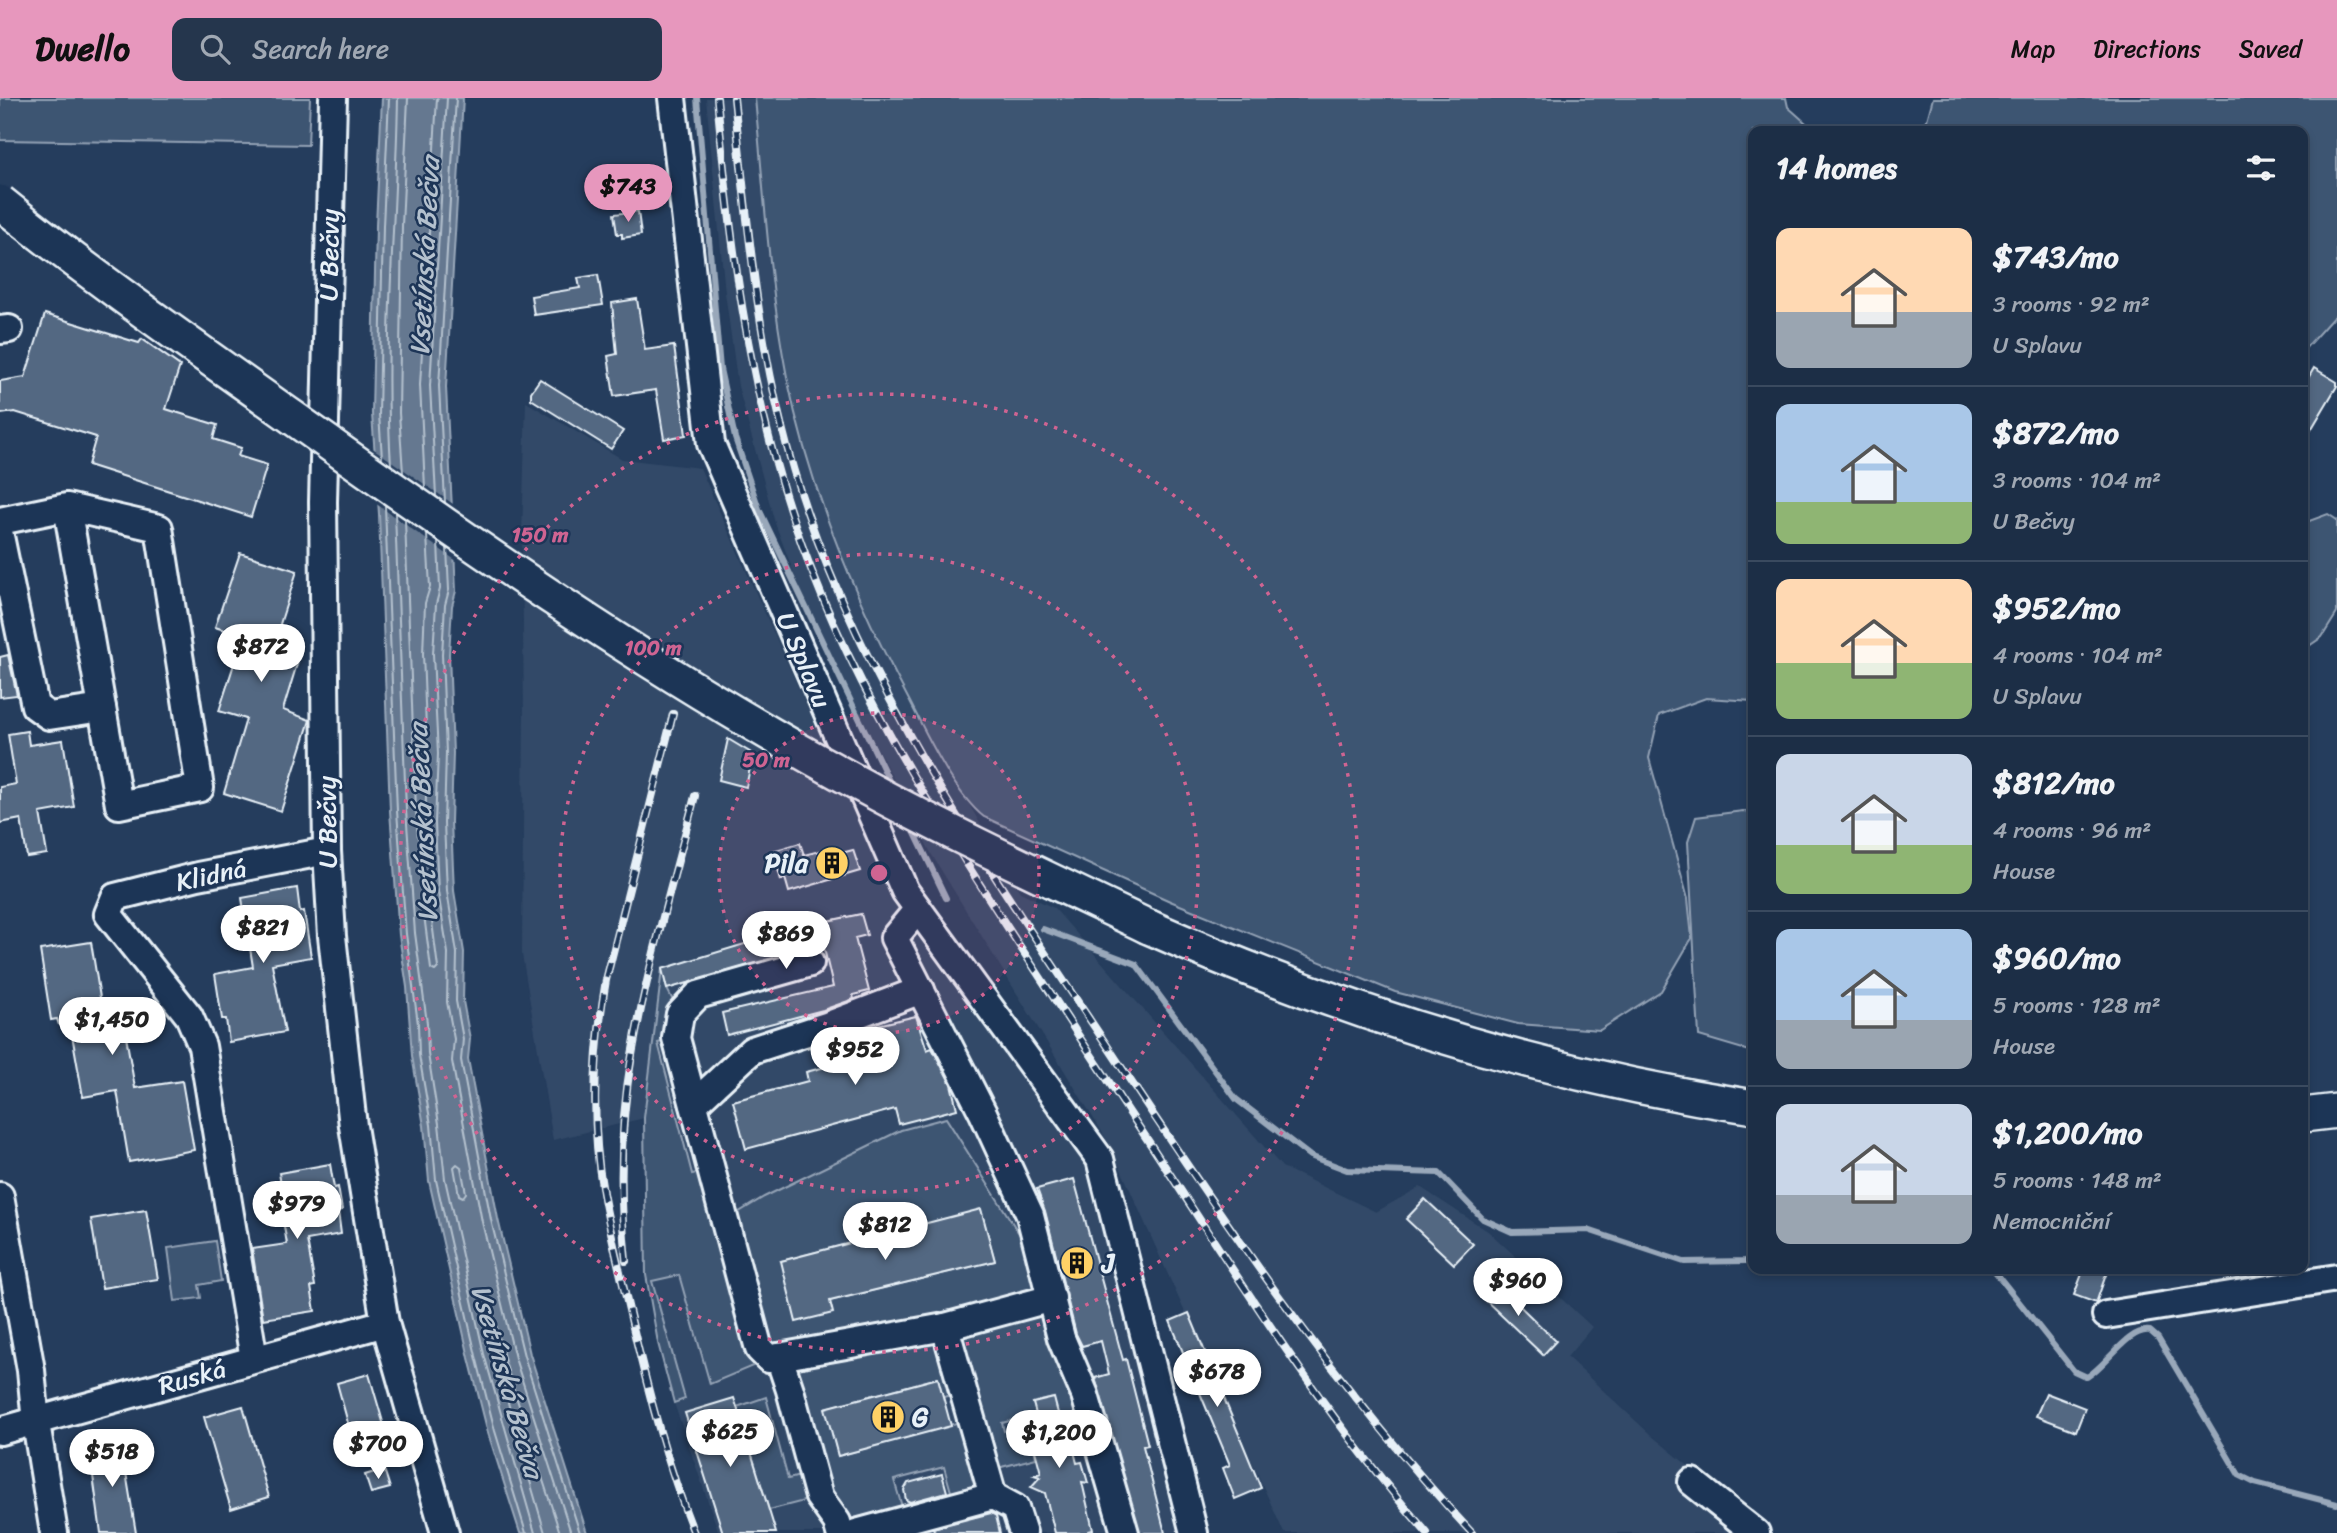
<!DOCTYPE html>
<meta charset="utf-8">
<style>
body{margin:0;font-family:Sriracha,sans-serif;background:#25364d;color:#f1f3f6;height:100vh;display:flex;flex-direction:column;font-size:26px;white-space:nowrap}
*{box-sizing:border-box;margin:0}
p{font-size:23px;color:#a0a8b3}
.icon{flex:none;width:38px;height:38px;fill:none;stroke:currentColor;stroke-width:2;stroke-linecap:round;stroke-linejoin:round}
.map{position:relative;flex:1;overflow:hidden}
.side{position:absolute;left:1748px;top:28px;width:560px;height:1148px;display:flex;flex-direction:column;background:#1c2e46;border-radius:14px;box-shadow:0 4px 10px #0003,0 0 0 2px #3a4a5f}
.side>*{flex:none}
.price{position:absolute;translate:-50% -60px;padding:0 16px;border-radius:24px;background:#fff;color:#222;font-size:23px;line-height:46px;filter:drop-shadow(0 2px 4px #0008)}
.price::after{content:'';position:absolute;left:50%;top:42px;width:21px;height:16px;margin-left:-10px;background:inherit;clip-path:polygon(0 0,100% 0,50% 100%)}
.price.on{background:#e797bd;color:#111}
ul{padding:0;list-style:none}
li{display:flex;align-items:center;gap:21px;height:175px;padding:0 28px}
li+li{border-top:2px solid #3a4a5f}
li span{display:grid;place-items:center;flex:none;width:196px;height:140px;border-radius:14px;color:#555}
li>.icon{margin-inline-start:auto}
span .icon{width:84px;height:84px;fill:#fffc;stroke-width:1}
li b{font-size:30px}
h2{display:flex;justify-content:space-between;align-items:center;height:84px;padding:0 28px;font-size:30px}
header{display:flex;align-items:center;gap:42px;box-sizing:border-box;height:98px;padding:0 35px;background:#e797bd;color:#111}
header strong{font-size:33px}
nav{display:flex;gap:38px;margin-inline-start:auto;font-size:24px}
.search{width:490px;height:63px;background:#25364d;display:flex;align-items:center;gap:18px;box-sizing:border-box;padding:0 24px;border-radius:14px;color:#a0a8b3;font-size:26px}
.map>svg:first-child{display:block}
</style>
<header>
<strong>Dwello</strong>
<div class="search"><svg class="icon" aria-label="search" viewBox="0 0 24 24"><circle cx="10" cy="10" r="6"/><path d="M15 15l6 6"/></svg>Search here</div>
<nav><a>Map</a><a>Directions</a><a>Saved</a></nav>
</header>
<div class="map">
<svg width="2337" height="1435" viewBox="0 0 2337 1435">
<rect width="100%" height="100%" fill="#253d5d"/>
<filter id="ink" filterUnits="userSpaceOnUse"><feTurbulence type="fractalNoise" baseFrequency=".0143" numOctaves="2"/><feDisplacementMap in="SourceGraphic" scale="14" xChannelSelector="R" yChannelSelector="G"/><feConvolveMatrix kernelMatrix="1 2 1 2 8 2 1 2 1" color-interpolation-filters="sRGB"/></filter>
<g filter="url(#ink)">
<!-- built -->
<g fill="#334a68">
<path d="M706,0H755L774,188L787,278L823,410L847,475L898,582L925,631L1020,794L1054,810L1282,1069L1376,1114L1420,1089L1489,1134L1592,1229L1567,1259L1652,1338L1770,1435H1284L1110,1047L932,757L823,543L801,494L775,425L738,288L725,194Z"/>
<path d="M526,304L622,361L700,370L859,725L890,800L1089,1068L1184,1435H719L674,1305L658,1245L646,1177L644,1020L553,1042L522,856L524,614L522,439Z"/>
</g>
<!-- green -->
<g fill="#3e5472" stroke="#93a2b5" stroke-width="2" fill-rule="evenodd">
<path d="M0,0H310L308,47L0,42Z"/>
<path d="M755,0H1786L1788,9L1815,33H1754L1753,603L1706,600L1659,617L1649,660L1688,801L1692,840L1661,893L1600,932L1518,926L1395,894L1170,803L984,719C954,695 928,639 910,604C855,501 810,394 787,279C769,188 764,92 755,0Z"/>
<path d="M1933,0H2337V215L2303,253V33H1916L1927,22Z"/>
<path d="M2328,416L2337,422V515L2322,539L2303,552V432L2309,423Z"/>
<path d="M1743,713L1754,714L1753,954L1699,938L1688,744L1696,719Z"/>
<path d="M662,871L667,891L680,916L676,940L658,945L692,1076L711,1072L726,1122L764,1099L901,1032L946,1020L1020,1137L1034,1154L1098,1347L1073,1350L1066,1322L1060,1323L1053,1300L1033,1305L1036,1316L1002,1325L1004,1333L1029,1326L1036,1360L986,1373L993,1398L955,1408L944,1369L894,1382L906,1422L856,1435L819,1399L769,1412L737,1309L766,1299L788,1381L812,1375L769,1261L710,1286L679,1177L652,1183L685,1301L674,1305L658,1245L646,1177L644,1020ZM981,1112L995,1163L830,1203L781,1163ZM938,1280L943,1299L951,1297L971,1321L838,1358L826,1310Z"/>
<path d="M215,1143L221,1183L199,1187L201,1200L175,1203L168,1150Z"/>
</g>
<!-- water -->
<path fill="#657890" stroke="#99a8ba" stroke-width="2" d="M382,0H463L446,289L456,493L452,508L449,556L453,655L451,724L454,793L464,854L463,903L470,941L468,961L498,1121L530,1256L587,1435H520L488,1335L469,1260L429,1083L424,1028L412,958L407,889L399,837L390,713L379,416L372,316L376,127Z"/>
<!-- pier -->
<path fill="#253d5d" d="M371,349L456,408L458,464L375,405Z"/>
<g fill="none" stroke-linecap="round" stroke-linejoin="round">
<!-- shore -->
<g stroke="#b4c1ce" stroke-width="2">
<path d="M382,360L379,316L383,128L389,0"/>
<path d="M391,367C383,245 396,122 398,0"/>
<path d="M403,375L399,315L402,128L408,0"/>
<path d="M425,390L420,287L437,0"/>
<path d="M436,398L430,288L447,0"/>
<path d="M445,404L439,288L456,0"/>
<path d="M385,408L397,713L406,836L418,926L419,957L431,1027L436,1082L476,1258L495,1333L526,1435"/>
<path d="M395,414L406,712L415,835L427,925L428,956L439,1026L445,1081L484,1256L535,1435"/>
<path d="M405,422L416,712L418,740L422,743L425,740L427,655L423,556L425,505L430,489L427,437"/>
<path d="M438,444L440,491L436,506L433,556L438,656L435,725L438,794L448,855L447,904L454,941L452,963L482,1124L515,1260L571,1435"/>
<path d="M447,450L449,492L445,507L442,556L446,655L444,725L447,793L457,855L456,903L463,941L461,962L491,1122L524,1258L580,1435"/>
<path d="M427,814L431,816L438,870L435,873L431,871L424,817Z"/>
<path d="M457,1066L461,1069L466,1095L463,1099L459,1097L454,1069Z"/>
<path d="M545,1435L514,1328L486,1217L489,1213L493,1215L505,1264L560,1435"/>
</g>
<!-- stream -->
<g stroke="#99a8ba" stroke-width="6">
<path d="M697,0L720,271L735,340L759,411L892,689"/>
<path d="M911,727L946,800"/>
<path d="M1043,831L1136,866L1236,1001L1310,1058L1347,1072L1439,1075L1483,1121L1512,1134L1588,1132L1684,1164L1746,1163L1754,1159"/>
<path d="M1993,1171L2074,1273L2087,1279C2107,1267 2128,1230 2150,1233L2158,1240L2239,1377L2255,1385L2337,1406"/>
</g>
</g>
<!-- building -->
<g fill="#536782" stroke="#e8f1f8" stroke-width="2">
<path d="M638,113L641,137L622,140V136H617L614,116Z"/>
<path d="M598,177L603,207L534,217L531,198L580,190L578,180Z"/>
<path d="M637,201L645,252L674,248L686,337L664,341L656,292L614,298L608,258L617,256L612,205Z"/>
<path d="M45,216L139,245L142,241L180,268L166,311L217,327L213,341L241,350L238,358L267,367L251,419L88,367L96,339L15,314L0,316V283L25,279Z"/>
<path d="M2314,270L2337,284V288L2303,345V289Z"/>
<path d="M540,281L623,333L611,351L531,301V294Z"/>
<path d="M240,455L297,473L273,548L300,556L283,612L310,622L281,713L224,695L246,621L219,613L243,538L215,529Z"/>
<path d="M8,557L17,597L0,599V559Z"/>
<path d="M27,633L29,647L63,642L74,709L40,715L47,756L27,759L21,721L0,725V689L16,686L8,636Z"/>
<path d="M728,641L753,656L746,689L719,682Z"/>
<path d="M800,745L804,757L832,750L834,757L853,752L860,773L789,794L785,780L781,782L773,753Z"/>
<path d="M297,790L300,814L304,813L311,859L272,866L285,934L229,944L226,921H222L215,876L253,869L242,800Z"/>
<path d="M861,816L867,837L855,840L869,893L853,897L854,901L823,912L727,937L722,915L833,889L823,846L667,891L662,871L804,828Z"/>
<path d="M91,844L102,912L109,911L111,916H115L116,922L123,921L135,990L182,983L194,1052L129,1064L117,993L83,999L71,931L65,932L63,927H59L57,921L51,922L40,852Z"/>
<path d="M916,918L927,952L932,950L951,986L957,1011L899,1026L895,1011L746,1051L733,1003L808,983L806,974L845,964L839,940L865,930Z"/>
<path d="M330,1066L334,1090L338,1089L342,1112L338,1113L341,1136L307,1142L315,1188L311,1189L315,1213L263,1221L252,1151L287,1146L279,1099L283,1098L279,1075Z"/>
<path d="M1074,1081L1123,1262L1126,1261L1148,1347L1143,1348L1165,1435H1140L1095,1280L1109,1276L1101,1243L1082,1248L1076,1236L1045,1113L1037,1091Z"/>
<path d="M1425,1101L1473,1146L1454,1166L1406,1121Z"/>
<path d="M981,1111L995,1163L830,1203L833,1215L796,1224L781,1163Z"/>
<path d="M146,1112L158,1181L102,1190L91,1121Z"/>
<path d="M2084,1171H2108L2096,1205L2074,1197Z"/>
<path d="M1494,1183L1556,1243L1543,1257L1481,1198Z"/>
<path d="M1189,1215L1261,1390L1235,1401L1223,1370L1230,1367L1170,1223Z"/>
<path d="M369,1276L385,1331V1338L354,1347L337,1285Z"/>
<path d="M938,1280L951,1328L838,1358L825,1310Z"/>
<path d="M2046,1295L2085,1310L2076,1333L2036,1318Z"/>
<path d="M734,1300L737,1309L776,1435H723L685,1315Z"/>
<path d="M1054,1300L1060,1323L1066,1322L1077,1365L1082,1364L1088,1385L1082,1384L1093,1432L1089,1433L1090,1435H1055L1045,1395L1031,1389L1040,1379L1034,1377L1041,1375L1026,1319L1036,1316L1033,1305Z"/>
<path d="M243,1308L269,1399L231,1411L204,1319Z"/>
<path d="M121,1344L136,1435H101L89,1349Z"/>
<path d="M384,1371L390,1390L371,1395L365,1377Z"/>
<path d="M942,1376L947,1394L910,1404L906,1402L904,1392L908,1385Z"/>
<path d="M991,1415L996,1418L1000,1435H935L933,1430Z"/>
</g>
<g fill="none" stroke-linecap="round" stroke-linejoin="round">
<!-- minor casing -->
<g stroke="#e8f1f8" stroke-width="32">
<g id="minor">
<path d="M333,0L323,404L327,753L332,838L353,1028L385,1225L445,1435"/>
<path d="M672,0L711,346L905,793L1100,1061L1194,1435"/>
<path d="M0,232L9,231"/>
<path d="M0,423L67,409L159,430L200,690L119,707L67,409"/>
<path d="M0,438L35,608L49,618L102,610"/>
<path d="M918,811L894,840L983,1015L1030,1117L1061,1240L1085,1297L1125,1435"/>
<path d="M810,865L698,897L680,916L676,940L759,1251L769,1261L779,1259L945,1229L1052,1200"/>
<path d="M694,1006L752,952L829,927L921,892"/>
<path d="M0,1098L31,1272L36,1325L54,1435"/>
<path d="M2106,1217L2337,1180"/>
<path d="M945,1229L993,1398L1015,1410L1023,1435"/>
<path d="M779,1259L790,1292L819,1399L837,1424L840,1435"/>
<path d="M254,1261L202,948L189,918L108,816L115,799L198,778L327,753"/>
<path d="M0,1333L385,1225"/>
<path d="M1692,1384L1756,1435"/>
<path d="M856,1435L993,1398"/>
</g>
</g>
<!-- major casing -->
<g stroke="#e8f1f8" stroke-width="38">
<g id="major">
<path d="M1149,829C1344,915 1543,977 1754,1009"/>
<path d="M2303,1017L2337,1013"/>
</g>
</g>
<!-- minor -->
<use href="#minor" stroke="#1d3557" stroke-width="26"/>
<!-- major -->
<use href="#major" stroke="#1d3557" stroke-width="33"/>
<!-- rail casing -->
<g stroke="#e8f1f8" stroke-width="8">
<g id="rail">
<path d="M717,0C730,141 747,283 792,418C843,574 932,714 1021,850C1062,912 1102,974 1143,1035C1233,1171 1319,1312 1427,1435"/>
<path d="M734,0C749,142 760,279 807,414C874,607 993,777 1106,946C1219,1116 1332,1285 1472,1435"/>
<path d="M673,616L606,882C594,951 591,1026 603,1095C611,1138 622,1182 632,1225C649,1296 667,1367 694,1435"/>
<path d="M626,1163C619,1095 620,1025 632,957C647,870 673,784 695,698"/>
</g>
</g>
<!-- rail -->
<use href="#rail" stroke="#1d3557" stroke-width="5" stroke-dasharray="16" stroke-linecap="butt"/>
<!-- major-bridge casing -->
<g stroke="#e8f1f8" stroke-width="38" stroke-linecap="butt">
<path id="major-bridge" d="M0,104C94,180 194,249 292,319C470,446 651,572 843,677C942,732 1046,780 1149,829"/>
</g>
<!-- major-bridge -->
<use href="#major-bridge" stroke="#1d3557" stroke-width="33"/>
</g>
</g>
<!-- distance rings -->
<circle cx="879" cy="775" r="160" fill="#cf6492" fill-opacity=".12"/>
<g fill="none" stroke="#cf6492" stroke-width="3.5" stroke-dasharray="3.5 7">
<circle cx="879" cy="775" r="160"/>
<circle cx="879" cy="775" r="319"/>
<circle cx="879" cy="775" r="479"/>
</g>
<!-- icons -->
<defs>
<g id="building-disc" transform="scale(1.75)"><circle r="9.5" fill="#ffd166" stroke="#1d3557"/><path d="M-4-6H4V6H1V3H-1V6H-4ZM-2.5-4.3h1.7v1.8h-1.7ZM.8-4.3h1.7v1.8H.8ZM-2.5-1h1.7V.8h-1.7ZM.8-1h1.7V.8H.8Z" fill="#111"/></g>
</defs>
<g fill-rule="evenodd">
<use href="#building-disc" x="832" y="765"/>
<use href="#building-disc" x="1077" y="1165"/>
<use href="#building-disc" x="888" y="1319"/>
</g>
<g text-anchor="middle" stroke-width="5" stroke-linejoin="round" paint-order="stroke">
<!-- street labels -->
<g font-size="26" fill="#e8f1f8" stroke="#1d3557">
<text transform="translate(329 157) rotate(-89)" y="9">U Bečvy</text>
<text transform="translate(804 562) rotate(67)" y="9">U Splavu</text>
<text transform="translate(327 724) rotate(-91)" y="9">U Bečvy</text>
<text transform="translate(211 777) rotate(-12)" y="9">Klidná</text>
<text transform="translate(192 1279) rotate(-16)" y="9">Ruská</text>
</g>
<!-- poi labels -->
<g font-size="26" font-weight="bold" fill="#e8f1f8" stroke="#1d3557" text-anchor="start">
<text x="808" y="774" text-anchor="end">Pila</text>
<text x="1102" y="1174">J</text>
<text x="912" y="1328">G</text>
</g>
<!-- water labels -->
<g font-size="28" font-style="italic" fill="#b4c1ce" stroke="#1d3557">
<text transform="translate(424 158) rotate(-87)" y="10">Vsetínská Bečva</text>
<text transform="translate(422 725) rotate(-93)" y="10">Vsetínská Bečva</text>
<text transform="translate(508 1283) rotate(74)" y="10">Vsetínská Bečva</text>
</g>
</g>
<circle cx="879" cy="775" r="10" fill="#cf6492" stroke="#1d3557" stroke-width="3.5"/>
<g font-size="21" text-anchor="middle" font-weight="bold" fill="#cf6492" stroke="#1d3557" stroke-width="5" stroke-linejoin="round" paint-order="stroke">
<text x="540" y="444">150 m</text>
<text x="653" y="557">100 m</text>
<text x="766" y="669">50 m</text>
</g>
</svg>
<b class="price on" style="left:628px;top:126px">$743</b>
<b class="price" style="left:261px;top:586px">$872</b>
<b class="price" style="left:263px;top:867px">$821</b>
<b class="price" style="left:786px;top:873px">$869</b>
<b class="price" style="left:112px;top:959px">$1,450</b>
<b class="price" style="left:855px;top:989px">$952</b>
<b class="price" style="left:297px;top:1143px">$979</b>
<b class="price" style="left:885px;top:1164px">$812</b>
<b class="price" style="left:1518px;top:1220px">$960</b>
<b class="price" style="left:1217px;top:1311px">$678</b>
<b class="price" style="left:730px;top:1371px">$625</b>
<b class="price" style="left:1059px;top:1372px">$1,200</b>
<b class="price" style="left:378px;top:1383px">$700</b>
<b class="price" style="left:112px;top:1391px">$518</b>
<section class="side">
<h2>14 homes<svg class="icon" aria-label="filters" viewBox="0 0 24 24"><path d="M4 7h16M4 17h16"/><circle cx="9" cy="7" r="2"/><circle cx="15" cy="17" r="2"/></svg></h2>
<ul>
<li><span style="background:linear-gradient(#ffd9b3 60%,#9aa5b1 0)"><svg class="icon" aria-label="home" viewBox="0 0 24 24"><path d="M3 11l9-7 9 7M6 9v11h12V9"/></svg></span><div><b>$743/mo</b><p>3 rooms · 92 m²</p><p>U Splavu</p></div></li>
<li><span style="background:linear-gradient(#a9c7e8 70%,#8fb573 0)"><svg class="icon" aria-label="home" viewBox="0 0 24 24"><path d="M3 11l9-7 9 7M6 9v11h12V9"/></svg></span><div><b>$872/mo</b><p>3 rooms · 104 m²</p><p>U Bečvy</p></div></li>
<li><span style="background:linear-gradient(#ffd9b3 60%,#8fb573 0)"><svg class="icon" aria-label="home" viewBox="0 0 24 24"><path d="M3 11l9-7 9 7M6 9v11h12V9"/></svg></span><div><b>$952/mo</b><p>4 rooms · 104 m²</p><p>U Splavu</p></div></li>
<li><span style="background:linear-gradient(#c9d6e8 65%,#8fb573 0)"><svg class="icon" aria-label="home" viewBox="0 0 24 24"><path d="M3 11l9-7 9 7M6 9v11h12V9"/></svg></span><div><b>$812/mo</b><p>4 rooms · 96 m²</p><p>House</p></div></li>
<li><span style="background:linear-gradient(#a9c7e8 65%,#9aa5b1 0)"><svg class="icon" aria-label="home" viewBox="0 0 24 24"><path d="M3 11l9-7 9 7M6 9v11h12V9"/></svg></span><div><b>$960/mo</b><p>5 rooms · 128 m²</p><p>House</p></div></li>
<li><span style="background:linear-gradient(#c9d6e8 65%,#9aa5b1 0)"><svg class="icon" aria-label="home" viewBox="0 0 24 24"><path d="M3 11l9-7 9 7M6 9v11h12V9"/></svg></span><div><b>$1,200/mo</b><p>5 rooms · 148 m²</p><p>Nemocniční</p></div></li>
</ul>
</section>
</div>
